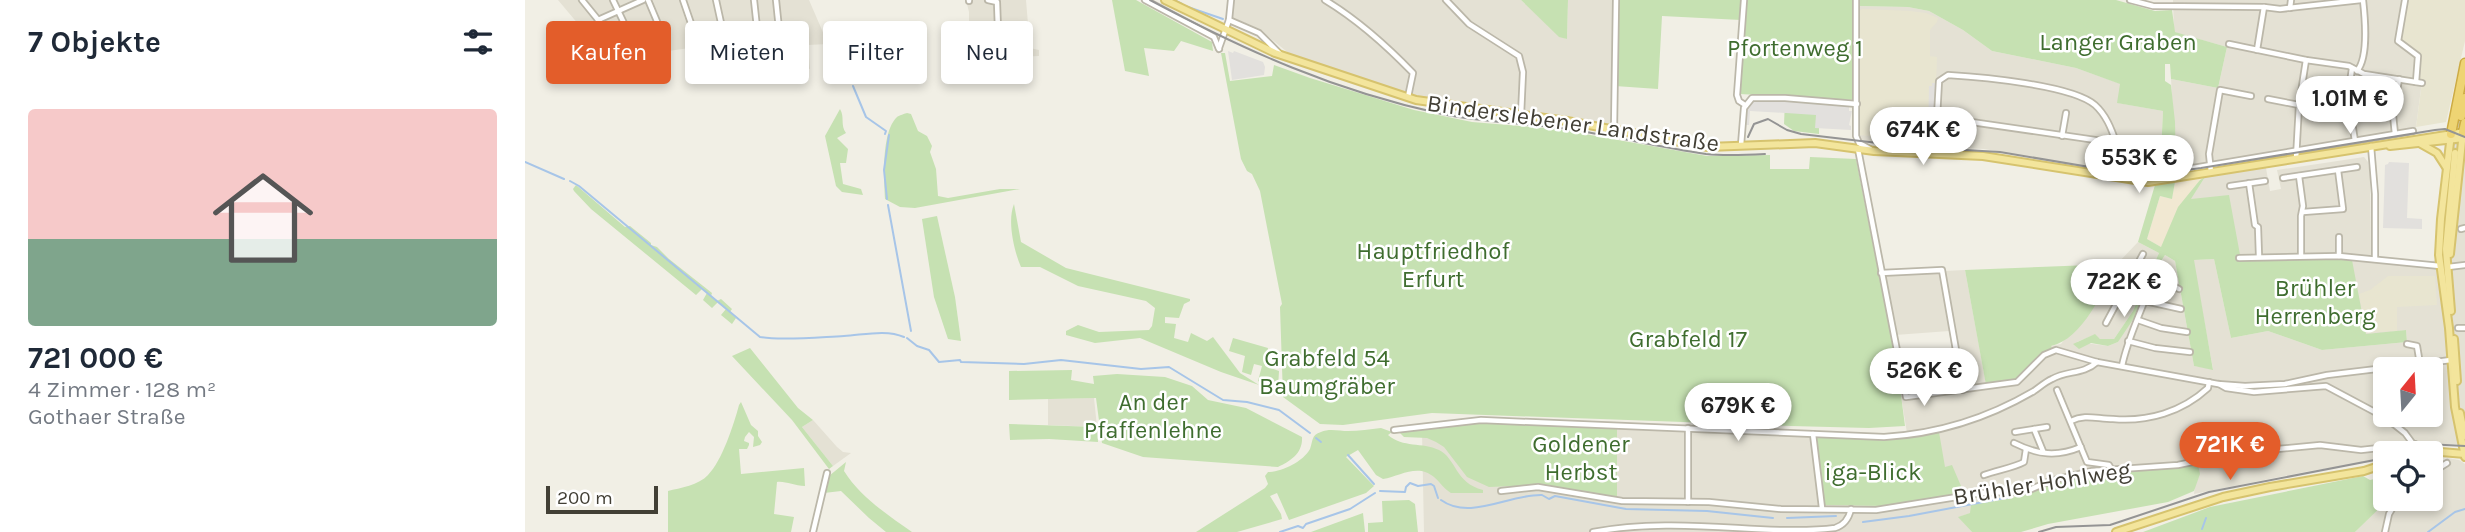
<!DOCTYPE html>
<html lang="de">
<meta charset="utf-8">
<style>
body{margin:0;font-family:Karla,sans-serif;background:#f2f2f3;color:#1f2937;height:100vh;display:flex;flex-direction:column;font-size:26px;white-space:nowrap}
*{box-sizing:border-box;margin:0}
p{font-size:23px;color:#747a83}
.icon{flex:none;width:38px;height:38px;fill:none;stroke:currentColor;stroke-width:2;stroke-linecap:round;stroke-linejoin:round}
.map{position:relative;flex:1;overflow:hidden}
.drawer{display:flex;flex-direction:column;background:#fff;width:525px}
.drawer>*{flex:none}
.top-card{position:absolute;left:21px;top:21px;width:665px;height:63px;display:flex;gap:14px}
.needle{width:46px;rotate:18deg}
.controls{position:absolute;left:1848px;top:357px;display:grid;gap:14px}
.controls a{display:grid;place-items:center;width:70px;height:70px;border-radius:7px;background:#fff;box-shadow:0 4px 10px #0003;font-size:35px}
.scale{position:absolute;left:21px;bottom:18px;width:112px;box-sizing:border-box;padding-left:7px;border:4px solid #423f35;border-top:0;font-size:19px;line-height:24px;white-space:nowrap;color:#423f35;-webkit-text-stroke:5px #fff;paint-order:stroke}
.price{position:absolute;translate:-50% -60px;padding:0 16px;border-radius:24px;background:#fff;color:#222;font-size:23px;line-height:46px;filter:drop-shadow(0 2px 4px #0008)}
.price::after{content:'';position:absolute;left:50%;top:42px;width:21px;height:16px;margin-left:-10px;background:inherit;clip-path:polygon(0 0,100% 0,50% 100%)}
.price.current{background:#e35d2a;color:#fff}
ul{padding:0;list-style:none}
li{display:grid;align-content:center;gap:14px;height:371px;padding:0 28px}
li span{display:grid;place-items:center;height:217px;border-radius:7px;color:#555}
li>.icon{margin-inline-start:auto}
span .icon{width:126px;height:126px;fill:#fffc;stroke-width:1}
li b{font-size:30px}
h2{display:flex;justify-content:space-between;align-items:center;height:84px;padding:0 28px;font-size:30px}
.pill{padding:0 24px;border-radius:7px;background:#fff;box-shadow:0 4px 10px #0003;font-size:24px;line-height:63px}
.pill.current{background:#e35d2a;color:#fff}
main{display:flex;flex:1;min-height:0}
.map>svg:first-child{display:block}
</style>
<main>
<section class="drawer">
<h2>7 Objekte<svg class="icon" aria-label="filters" viewBox="0 0 24 24"><path d="M4 7h16M4 17h16"/><circle cx="9" cy="7" r="2"/><circle cx="15" cy="17" r="2"/></svg></h2>
<ul>
<li><span style="background:linear-gradient(#f6c9c9 60%,#7fa58c 0)"><svg class="icon" aria-label="home" viewBox="0 0 24 24"><path d="M3 11l9-7 9 7M6 9v11h12V9"/></svg></span><div><b>721 000 €</b><p>4 Zimmer · 128 m²</p><p>Gothaer Straße</p></div></li>
</ul>
</section>
<div class="map">
<svg width="1940" height="532" viewBox="0 0 1940 532">
<rect width="100%" height="100%" fill="#f1efe5"/>
<!-- residential -->
<g fill="#e4e1d4" fill-rule="evenodd">
<path d="M33,0H284L303,44L283,45L285,69L218,49L187,45L143,51L119,61L96,75Z"/>
<path d="M441,0H501L505,48L514,50V56L444,59V12Z"/>
<path d="M704,0H996L1034,36L1042,39L1043,0H1089L1087,126L903,99L831,77L766,55L734,29L702,15Z"/>
<path d="M1648,0H1883L1878,27L1896,58L1894,78L1897,81L1891,127L1888,130L1651,168L1646,79L1693,88L1702,47L1649,32Z"/>
<path d="M1330,6L1383,7L1404,11L1438,30L1467,51L1551,68L1596,84L1593,103L1638,111L1636,152L1633,171L1595,169L1592,171L1459,149L1380,146L1333,140Z"/>
<path d="M1940,140V444H1897L1870,453H1860V457L1845,462L1785,471L1669,494L1673,464L1568,474L1517,486L1509,491L1495,493L1488,498L1446,505V513L1434,517L1447,532H899L897,432L956,425L1358,436L1382,433L1376,396L1433,389L1424,331L1370,335L1359,274L1440,270L1461,384L1495,377L1514,357L1526,348V346L1536,344L1576,294L1592,264L1613,242L1634,253L1608,311L1589,339H1575L1569,335L1552,342L1583,346L1593,342L1640,255L1650,261L1669,366L1688,369L1668,260L1689,259L1706,338L1743,331L1797,350L1882,342L1881,330L1841,335L1815,259L1716,260L1665,200L1680,177L1741,168L1745,191L1756,189L1752,170L1839,157L1843,162L1845,175L1846,256L1907,262L1911,259L1922,143ZM1860,369H1906V415H1860Z"/>
<path d="M569,398L572,427L523,425V399Z"/>
<path d="M288,420L312,447L318,452L326,453L308,466L277,427Z"/>
<path d="M1922,458L1934,460L1940,464V532H1830L1862,500L1906,499V469Z"/>
</g>
<!-- commercial -->
<path fill="#f1e8d2" d="M1680,177L1675,180L1636,247L1622,239L1635,196L1647,199L1650,182Z"/>
<!-- education -->
<g fill="#e8e5d0">
<path d="M1883,0H1940V41L1921,122L1891,127L1897,82L1894,78L1896,58L1875,40Z"/>
<path d="M1337,9L1385,11L1401,13L1413,18L1412,22L1405,30V56L1412,57L1410,117L1418,119V142L1333,135L1334,11Z"/>
<path d="M1863,276H1910L1912,305L1872,307V331L1841,333L1834,294L1845,290Z"/>
</g>
<!-- green -->
<g fill="#c6e1b2">
<path d="M587,0H611L687,42L688,51L656,41L649,51L619,48L624,76L600,71Z"/>
<path d="M996,0H1043L1042,39L1034,37Z"/>
<path d="M1093,0H1217L1216,20L1137,16L1133,89L1090,86Z"/>
<path d="M1221,0H1330V100L1214,94Z"/>
<path d="M1333,0H1591L1630,11L1647,10L1650,32L1702,47L1693,88L1646,79L1645,64H1640V81L1646,85L1650,122L1651,168L1633,171L1636,152L1638,111L1592,103L1595,84L1551,68L1467,51L1438,30L1404,11L1383,7L1333,6Z"/>
<path d="M696,53H700L705,81L747,76L749,65L785,78L889,110L947,122L1032,129L1182,156L1245,155V169H1284L1285,157L1331,159L1373,372L1380,426L1344,428L1266,426L907,413L818,425L795,424L758,397L755,307L757,304L735,191L727,174L722,171L716,159Z"/>
<path d="M1260,101L1293,113L1291,128H1294V134L1269,131L1259,124Z"/>
<path d="M315,109C320,117 315,125 321,133L312,138L323,149L321,163H315L318,184L336,189L338,195L317,192L311,186L300,136Z"/>
<path d="M382,113L386,114L393,131L402,136L407,146L405,152L411,169L413,196L423,198L475,189H495L390,208L375,207L360,199C359,180 356,132 372,117C373,116 381,113 382,113Z"/>
<path d="M1680,177L1666,199L1704,195L1716,260H1827L1841,334L1881,330L1882,342L1797,350L1743,331L1706,338L1689,259L1669,260L1688,370L1669,366L1650,261L1640,255L1627,276L1613,312L1593,342L1583,346L1566,343L1554,349L1548,344L1570,334L1575,339H1589L1608,311L1634,253L1613,242L1630,185L1650,182L1647,199L1635,196L1622,239L1636,247L1653,207L1675,180Z"/>
<path d="M51,185L100,227L105,226L126,243V245L132,247L144,259L187,293L186,296L192,301L196,299L207,309L205,312L211,318L207,324L196,315L201,309L193,302L187,308L178,300L182,293L177,289L171,295L66,209L49,191L48,189Z"/>
<path d="M489,204L496,242L541,268L665,299V301L659,304L654,318L640,317V323L651,324L649,338L663,342L666,333L682,341L688,337L715,373L734,385L696,372L615,338L570,343L541,335V331L553,325L574,332L624,330L627,326L630,308L621,301L553,286L515,267H496C489,251 482,221 489,204Z"/>
<path d="M412,216L430,297L436,341L423,339L409,297L397,219Z"/>
<path d="M1592,264C1578,291 1558,339 1526,346L1527,348L1514,357L1490,380L1461,385L1440,270Z"/>
<path d="M708,338L743,348L740,366L754,371L753,388L748,389L733,381L737,366L729,364L726,375L717,372L720,356L704,351Z"/>
<path d="M225,348L273,408L288,420L277,427L308,466L304,469L267,420L207,356Z"/>
<path d="M547,370L546,380L569,384L568,376L592,374L640,377L667,386L683,400L721,408L777,437C778,453 766,461 753,467L618,457L577,443L571,398L484,400V371Z"/>
<path d="M216,402L226,425L233,431V436L237,442L235,445L228,447L229,437L224,432L220,437L219,441L224,443V445L222,449H214L216,474L279,468L280,486C269,486 261,481 252,482L249,514L269,517L266,532H143V491C155,488 174,485 183,475C197,461 209,424 214,405Z"/>
<path d="M956,422L1092,427V498L1012,485L964,487L942,477L919,447L911,442L902,438L879,437L874,432L885,429Z"/>
<path d="M484,424L572,427L573,442L524,439L485,440Z"/>
<path d="M856,428L867,432L863,435C878,448 897,442 914,450C931,458 930,483 958,490V493H926C919,489 915,482 909,477C893,463 875,476 858,479L851,475L833,450L821,457L849,486L841,493L764,520L752,493L745,496L756,514L757,519L712,532H671L740,488L743,484L740,476L743,472C756,472 778,462 785,449C788,441 786,435 796,432C804,428 815,431 823,431C834,431 845,429 856,428Z"/>
<path d="M1414,432L1420,467L1427,465L1439,493L1360,506L1300,505L1298,503L1290,436L1375,438Z"/>
<path d="M321,462L319,471C335,497 363,515 387,532H361L344,518L316,491L299,493L304,476Z"/>
<path d="M1673,464L1675,474L1669,491L1643,502L1523,524L1496,532H1447L1433,517L1445,513L1446,505L1488,498L1495,493L1568,474Z"/>
<path d="M1838,476L1845,480L1854,478L1856,482L1854,484L1860,491V499H1864L1830,532H1618L1685,507Z"/>
<path d="M884,500L890,504L893,532H843V523L858,522L857,501Z"/>
<path d="M838,513L840,532H786Z"/>
</g>
<!-- parking -->
<g fill="#e2e0dd">
<path d="M703,51L708,53L709,51L738,62L740,67L739,75L707,80Z"/>
<path d="M1407,83H1410L1409,120L1417,121L1416,140L1398,139L1403,133L1404,86H1407Z"/>
<path d="M1235,99L1324,106V111H1327L1324,125L1326,126V130L1290,128L1291,115L1261,113L1225,111L1224,125H1220L1222,107L1227,101Z"/>
<path d="M1864,162L1884,163L1882,218L1897,219V229L1858,228L1860,165L1863,164Z"/>
</g>
<g fill="none" stroke-linecap="round" stroke-linejoin="round">
<!-- stream -->
<g stroke="#a7c5e8" stroke-width="2">
<path d="M649,0L657,4"/>
<path d="M660,6L698,19"/>
<path d="M319,77L325,83"/>
<path d="M328,86L341,117L361,131L360,134"/>
<path d="M0,162L39,179"/>
<path d="M45,181L54,186L235,337C256,341 296,337 319,336C338,335 361,329 379,337"/>
<path d="M362,199L359,170L364,135"/>
<path d="M363,205L386,331"/>
<path d="M382,338L392,346L404,350L414,362L435,360L436,362L499,364L536,360L616,369L644,367L698,400L722,402L754,410L785,433"/>
<path d="M791,438L796,442"/>
<path d="M823,455L849,484"/>
<path d="M855,491L880,492L881,487L885,483L893,486L906,484L909,486L913,498"/>
<path d="M916,500C945,521 984,494 1017,495L1024,499L1030,496L1101,509L1182,511L1248,518"/>
<path d="M1262,518L1311,516"/>
<path d="M1338,522L1384,516L1485,497"/>
<path d="M1677,529L1681,518"/>
<path d="M755,532L773,526L778,528L781,524L825,509L850,493"/>
<path d="M1903,532L1930,512L1940,509"/>
</g>
<!-- major-tunnel -->
<path stroke="#ceccc2" stroke-width="6" stroke-dasharray="6 3" stroke-linecap="butt" d="M1927,153L1934,116"/>
<!-- minor casing -->
<g stroke="#bbb7a9" stroke-width="8">
<g id="minor">
<path d="M57,0L96,48L108,42L88,0"/>
<path d="M123,0L139,38"/>
<path d="M158,0L170,35"/>
<path d="M191,0L198,32"/>
<path d="M229,0L234,46"/>
<path d="M251,0L256,48L259,47"/>
<path d="M463,0L472,2L474,57"/>
<path d="M620,0L689,37L694,49"/>
<path d="M800,0C833,20 861,45 888,73L883,97"/>
<path d="M921,0L944,24L994,56L998,72L996,115"/>
<path d="M1219,0L1212,95L1214,101L1220,105"/>
<path d="M1331,0V136L1334,143L1345,149"/>
<path d="M1605,0L1628,6L1739,7L1755,9L1836,0"/>
<path d="M1880,0L1873,41L1893,56L1891,82"/>
<path d="M444,1V0"/>
<path d="M1765,8L1766,0"/>
<path d="M73,20L118,0"/>
<path d="M704,20L734,33L756,55"/>
<path d="M225,31H233"/>
<path d="M1704,44L1781,60L1824,66L1839,74L1897,83"/>
<path d="M694,48L704,20L706,0"/>
<path d="M1732,50L1739,7"/>
<path d="M1827,68L1823,97L1830,141"/>
<path d="M1832,71C1844,57 1840,18 1838,0"/>
<path d="M1743,99L1774,105"/>
<path d="M1089,130L1091,0"/>
<path d="M1870,134L1868,115L1874,79"/>
<path d="M1537,136L1541,113"/>
<path d="M1591,143L1412,117L1414,81L1423,75C1456,77 1547,85 1570,105C1581,115 1586,128 1591,142C1595,154 1600,166 1598,178"/>
<path d="M1216,145L1219,108L1227,98H1260L1332,104"/>
<path d="M1846,146L1850,194V259"/>
<path d="M1333,149L1381,397L1492,382L1519,355L1531,350L1572,362L1693,384L1720,386L1760,384L1802,375L1926,360"/>
<path d="M1771,159L1774,105L1781,60"/>
<path d="M1599,172L1622,174L1638,173L1888,131"/>
<path d="M1686,172L1684,154L1695,90L1726,96"/>
<path d="M1774,176L1778,206L1776,216V256"/>
<path d="M1758,178L1832,167"/>
<path d="M1724,183L1730,225L1733,227L1734,256"/>
<path d="M1705,186L1740,181"/>
<path d="M1778,212L1818,209L1813,170"/>
<path d="M1936,229L1940,228"/>
<path d="M1814,237V256"/>
<path d="M1714,258L1814,256L1915,266"/>
<path d="M1923,267L1940,265"/>
<path d="M1611,270L1654,289"/>
<path d="M1356,273L1417,270L1438,390"/>
<path d="M1620,301L1656,309"/>
<path d="M1613,320L1636,328L1662,332"/>
<path d="M1581,323L1618,254"/>
<path d="M1933,328H1940"/>
<path d="M1603,341L1630,348L1665,352"/>
<path d="M1882,344L1892,346L1895,364"/>
<path d="M1597,366C1603,336 1618,309 1627,280"/>
<path d="M1694,384L1701,388L1729,392L1801,386L1861,418L1880,433L1894,452"/>
<path d="M1532,390L1562,462L1584,465L1586,469"/>
<path d="M1546,421C1560,414 1572,419 1588,419C1623,422 1657,412 1683,388L1684,382"/>
<path d="M1163,428V502"/>
<path d="M1509,429L1518,451"/>
<path d="M869,430L956,420L1359,437C1412,434 1463,418 1509,391C1515,387 1520,382 1527,379C1542,370 1558,375 1572,362"/>
<path d="M1490,432L1522,427"/>
<path d="M1288,434L1297,508"/>
<path d="M1489,443C1513,455 1532,457 1556,447"/>
<path d="M1906,473L1922,463"/>
<path d="M1459,475C1472,470 1488,468 1499,462L1501,449"/>
<path d="M976,491L1013,487L1097,501L1184,502L1256,509L1351,510L1457,493L1502,491L1525,481L1567,471L1653,465L1711,453L1795,445L1836,450L1890,444"/>
<path d="M288,532L302,473"/>
<path d="M1068,532C1116,523 1165,525 1213,528C1244,530 1280,532 1310,528C1320,525 1324,518 1326,509"/>
<path d="M1860,532L1864,514L1873,499"/>
</g>
</g>
<!-- major casing -->
<g stroke="#d6c36e" stroke-width="10">
<g id="major">
<path d="M640,0L750,53L891,100L1042,121L1183,147L1290,143L1349,151L1458,156L1623,182L1940,132"/>
<path d="M1926,134L1916,219L1914,255L1924,328L1930,407L1940,457"/>
<path d="M1896,144L1912,153L1921,167"/>
<path d="M1865,146L1940,138"/>
<path d="M1925,254L1938,132"/>
<path d="M1926,311L1921,249L1930,153"/>
<path d="M1929,339L1932,381"/>
<path d="M1935,413L1940,436"/>
<path d="M1889,453L1904,451L1940,454"/>
<path d="M1591,532L1698,497L1745,487L1839,471L1860,464"/>
</g>
</g>
<!-- highway casing -->
<g stroke="#ccab44" stroke-width="11">
<g id="highway">
<path d="M1936,116L1940,98"/>
<path d="M1938,132L1940,123"/>
<path d="M1926,134L1940,63"/>
</g>
</g>
<!-- minor -->
<use href="#minor" stroke="#fff" stroke-width="4.5"/>
<!-- major -->
<use href="#major" stroke="#f3e59c" stroke-width="6"/>
<!-- highway -->
<use href="#highway" stroke="#eed473" stroke-width="8"/>
<!-- tram -->
<g stroke="#949494" stroke-width="2">
<path d="M625,0C721,51 810,91 917,114C961,123 1006,123 1050,130C1093,137 1137,148 1181,154C1200,156 1220,155 1240,154"/>
<path d="M1223,137L1229,124L1243,119L1262,130L1276,134L1387,147L1475,152L1618,176L1676,168L1910,130L1920,129L1940,137"/>
<path d="M1871,453L1901,444L1940,446"/>
<path d="M1514,532L1531,527L1585,525L1684,492L1860,458"/>
</g>
</g>
<g text-anchor="middle" stroke-width="5" stroke-linejoin="round" paint-order="stroke">
<!-- park labels -->
<g font-size="24" fill="#3f6d2f" stroke="#fff">
<text x="1593" y="50">Langer Graben</text>
<text x="1270" y="56">Pfortenweg 1</text>
<text x="908" y="259">Hauptfriedhof<tspan x="908" dy="28">Erfurt</tspan></text>
<text x="1790" y="296">Brühler<tspan x="1790" dy="28">Herrenberg</tspan></text>
<text x="1163" y="347">Grabfeld 17</text>
<text x="802" y="366">Grabfeld 54<tspan x="802" dy="28">Baumgräber</tspan></text>
<text x="628" y="410">An der<tspan x="628" dy="28">Pfaffenlehne</tspan></text>
<text x="1056" y="452">Goldener<tspan x="1056" dy="28">Herbst</tspan></text>
<text x="1348" y="480">iga-Blick</text>
</g>
<!-- street labels -->
<g font-size="24" fill="#423f35" stroke="#fff">
<text transform="translate(1048 123) rotate(8)" y="8">Binderslebener Landstraße</text>
<text transform="translate(1517 483) rotate(-9)" y="8">Brühler Hohlweg</text>
</g>
</g>
</svg>
<div class="controls">
<a><svg class="needle" viewBox="-14 -14 28 28"><path d="M0-13l5 13h-10z" fill="#e53935"/><path d="M0 13l5-13h-10z" fill="#747a83"/></svg></a>
<a><svg class="icon" aria-label="locate" viewBox="0 0 24 24"><circle cx="12" cy="12" r="6"/><path d="M12 2v4M12 18v4M2 12h4M18 12h4"/></svg></a>
</div>
<div class="scale">200 m</div>
<b class="price" style="left:1825px;top:136px">1.01M €</b>
<b class="price" style="left:1398px;top:167px">674K €</b>
<b class="price" style="left:1614px;top:195px">553K €</b>
<b class="price" style="left:1599px;top:319px">722K €</b>
<b class="price" style="left:1399px;top:408px">526K €</b>
<b class="price" style="left:1213px;top:443px">679K €</b>
<b class="price current" style="left:1705px;top:482px">721K €</b>
<div class="top-card">
<a class="pill current">Kaufen</a>
<a class="pill">Mieten</a>
<a class="pill">Filter</a>
<a class="pill">Neu</a>
</div>
</div>
</main>
